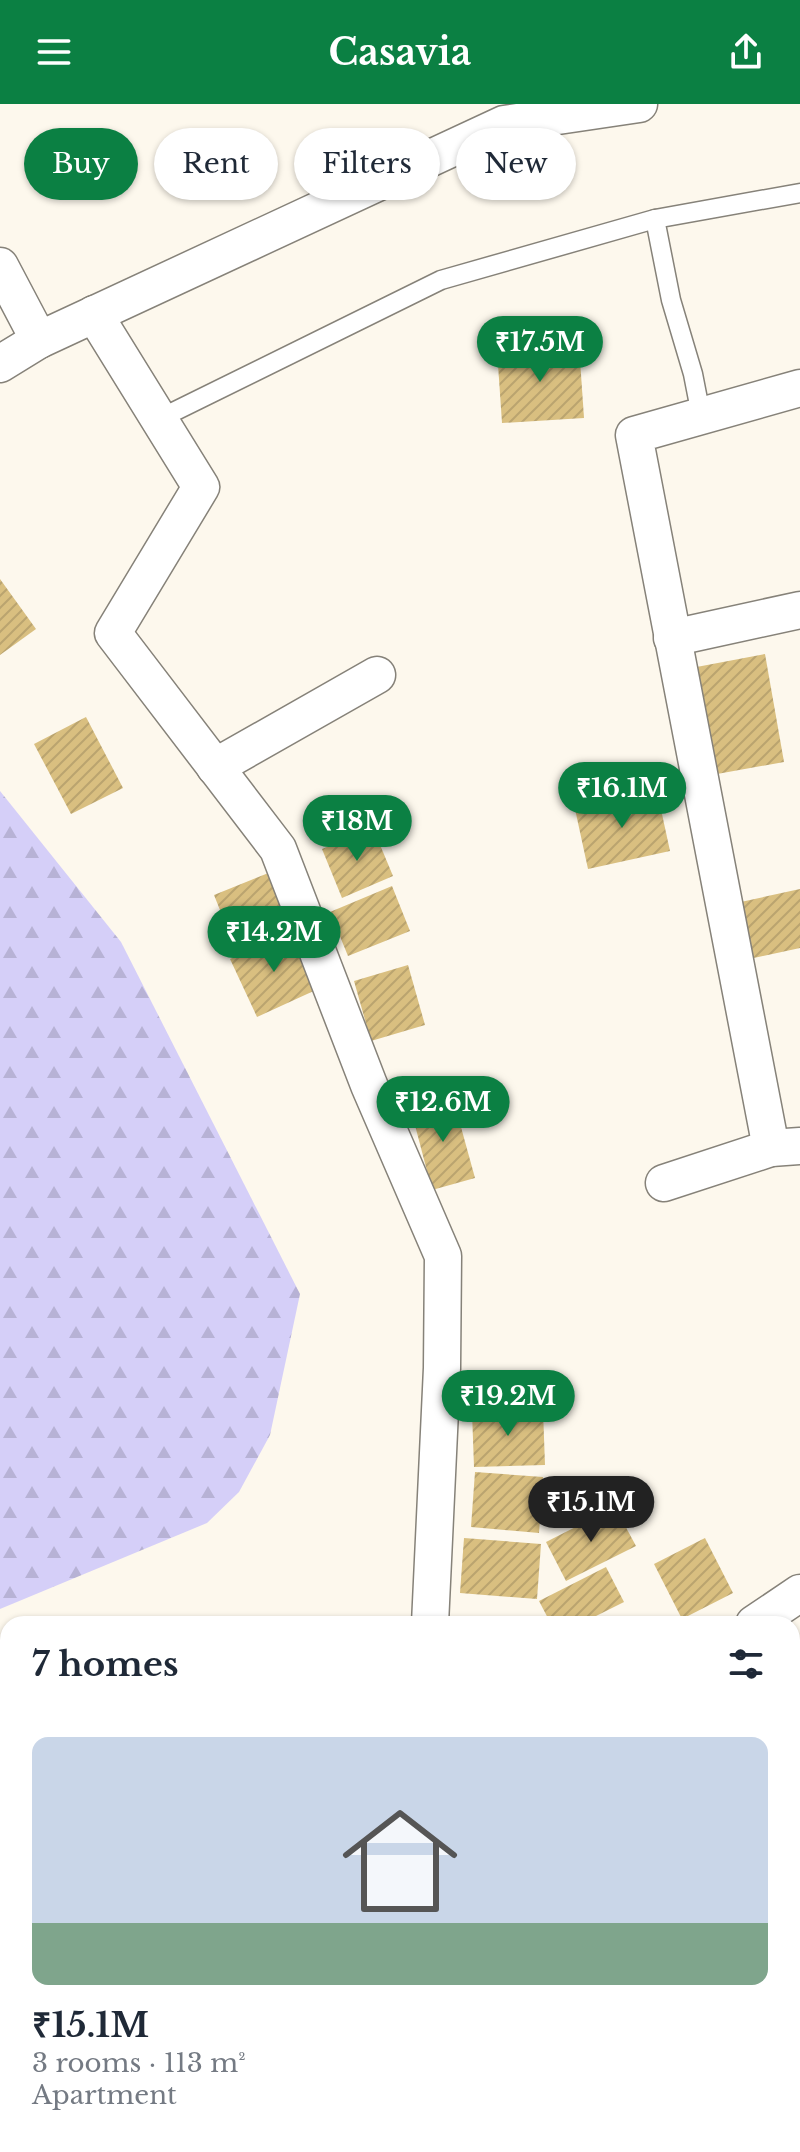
<!DOCTYPE html>
<meta charset="utf-8">
<style>
body{margin:0;font-family:"Libre Baskerville",serif;background:#f6f6f7;color:#1f2937;height:100vh;display:flex;flex-direction:column;font-size:30px;white-space:nowrap}
*{box-sizing:border-box;margin:0}
p{font-size:26px;color:#747a83}
.icon{flex:none;width:44px;height:44px;fill:none;stroke:currentColor;stroke-width:2;stroke-linecap:round;stroke-linejoin:round}
.map{position:relative;flex:1;overflow:hidden}
.side{position:absolute;left:0px;top:1512px;width:800px;height:536px;display:flex;flex-direction:column;background:#fff;border-radius:24px 24px 0 0;box-shadow:0 2px 6px #0004}
.side>*{flex:none}
.guide{position:absolute;left:24px;top:24px;width:752px;height:72px;display:flex;gap:16px}
.price{position:absolute;translate:-50% -68px;padding:0 18px;border-radius:28px;background:#0b8043;color:#fff;font-size:26px;line-height:52px;filter:drop-shadow(0 2px 4px #0008)}
.price::after{content:'';position:absolute;left:50%;top:48px;width:24px;height:18px;margin-left:-12px;background:inherit;clip-path:polygon(0 0,100% 0,50% 100%)}
.price.selected{background:#222;color:#fff}
ul{padding:0;list-style:none}
li{display:grid;align-content:center;gap:16px;height:424px;padding:0 32px}
li+li{border-top:2px solid #e0e1e3}
li span{display:grid;place-items:center;height:248px;border-radius:16px;color:#555}
li>.icon{margin-inline-start:auto}
span .icon{width:144px;height:144px;fill:#fffc;stroke-width:1}
li b{font-size:34px}
h2{display:flex;justify-content:space-between;align-items:center;height:96px;padding:0 32px;font-size:34px}
.pill{padding:0 28px;border-radius:36px;background:#fff;box-shadow:0 2px 6px #0004;font-size:28px;line-height:72px}
.pill.selected{background:#0b8043;color:#fff}
header{display:flex;justify-content:space-between;align-items:center;height:104px;padding:0 32px;background:#0b8043;color:#fff;font-size:36px;font-weight:700}
.map>svg:first-child{display:block}
</style>
<header><svg class="icon" aria-label="menu" viewBox="0 0 24 24"><path d="M4 6h16M4 12h16M4 18h16"/></svg>Casavia<svg class="icon" aria-label="share" viewBox="0 0 24 24"><path d="M12 15V3M7 8l5-5 5 5M5 13v7h14v-7"/></svg></header>
<div class="map">
<svg width="800" height="2048" viewBox="0 0 800 2048">
<defs>
<pattern id="forest-firs" width="22" height="20" patternUnits="userSpaceOnUse" patternTransform="scale(2)"><rect width="22" height="20" fill="#d5cff8"/><path d="M5 1l3.5 6h-7zM16 11l3.5 6h-7z" fill="#b7b2d5"/></pattern>
<pattern id="building-hatch" width="6" height="6" patternUnits="userSpaceOnUse" patternTransform="scale(2)"><rect width="6" height="6" fill="#d9bf80"/><path d="M-1 1l2-2M0 6l6-6M5 7l2-2" fill="none" stroke="#baa46f"/></pattern>
</defs>
<rect width="100%" height="100%" fill="#fdf8ed"/>
<!-- forest -->
<path fill="url(#forest-firs)" d="M0,687L121,838L300,1190L270,1331L239,1388L207,1419L0,1505Z"/>
<!-- building -->
<g fill="url(#building-hatch)">
<path d="M579,241L584,314L502,319L497,246Z"/>
<path d="M0,475L36,525L0,551Z"/>
<path d="M765,550L784,658L706,672L686,565Z"/>
<path d="M86,613L123,684L71,710L34,640Z"/>
<path d="M657,687L670,747L588,765L575,705Z"/>
<path d="M373,724L393,772L342,794L322,745Z"/>
<path d="M271,768L289,813L232,836L214,791Z"/>
<path d="M392,782L410,827L348,852L330,808Z"/>
<path d="M800,785V844L749,855L736,799Z"/>
<path d="M292,827L318,885L257,913L230,855Z"/>
<path d="M408,861L425,921L371,937L354,877Z"/>
<path d="M453,994L475,1074L432,1086L411,1006Z"/>
<path d="M543,1306L545,1361L474,1363L472,1308Z"/>
<path d="M475,1368L543,1373L539,1429L471,1423Z"/>
<path d="M615,1403L636,1442L566,1477L546,1438Z"/>
<path d="M464,1434L541,1440L537,1495L460,1489Z"/>
<path d="M705,1434L733,1489L682,1515L654,1460Z"/>
<path d="M606,1463L624,1498L580,1520H551L539,1497Z"/>
</g>
<g fill="none" stroke-linecap="round" stroke-linejoin="round">
<!-- lane casing -->
<g stroke="#868279" stroke-width="21">
<g id="lane">
<path d="M701,311L693,270L671,196L655,115L800,89"/>
<path d="M159,315L441,176L655,115"/>
</g>
</g>
<!-- street casing -->
<g stroke="#868279" stroke-width="39">
<g id="street">
<path d="M0,162L39,236"/>
<path d="M94,210L201,383L113,529L278,745L369,981L443,1152L442,1264L430,1520"/>
<path d="M0,260L39,236L504,20L639,0"/>
<path d="M672,534L800,506"/>
<path d="M215,663L377,571"/>
<path d="M771,1044L634,331L800,284"/>
<path d="M664,1079L771,1044L800,1042"/>
<path d="M754,1520L800,1489"/>
<path d="M0,1989L8,1982"/>
<path d="M401,2048V2040"/>
</g>
</g>
<!-- lane -->
<use href="#lane" stroke="#fff" stroke-width="18"/>
<!-- street -->
<use href="#street" stroke="#fff" stroke-width="36"/>
</g>
</svg>
<b class="price" style="left:540px;top:280px">₹17.5M</b>
<b class="price" style="left:622px;top:726px">₹16.1M</b>
<b class="price" style="left:357px;top:759px">₹18M</b>
<b class="price" style="left:274px;top:870px">₹14.2M</b>
<b class="price" style="left:443px;top:1040px">₹12.6M</b>
<b class="price" style="left:508px;top:1334px">₹19.2M</b>
<b class="price selected" style="left:591px;top:1440px">₹15.1M</b>
<div class="guide">
<a class="pill selected">Buy</a>
<a class="pill">Rent</a>
<a class="pill">Filters</a>
<a class="pill">New</a>
</div>
<section class="side">
<h2>7 homes<svg class="icon" aria-label="filters" viewBox="0 0 24 24"><path d="M4 7h16M4 17h16"/><circle cx="9" cy="7" r="2"/><circle cx="15" cy="17" r="2"/></svg></h2>
<ul>
<li><span style="background:linear-gradient(#c9d6e8 75%,#7fa58c 0)"><svg class="icon" aria-label="home" viewBox="0 0 24 24"><path d="M3 11l9-7 9 7M6 9v11h12V9"/></svg></span><div><b>₹15.1M</b><p>3 rooms · 113 m²</p><p>Apartment</p></div></li>
</ul>
</section>
</div>
